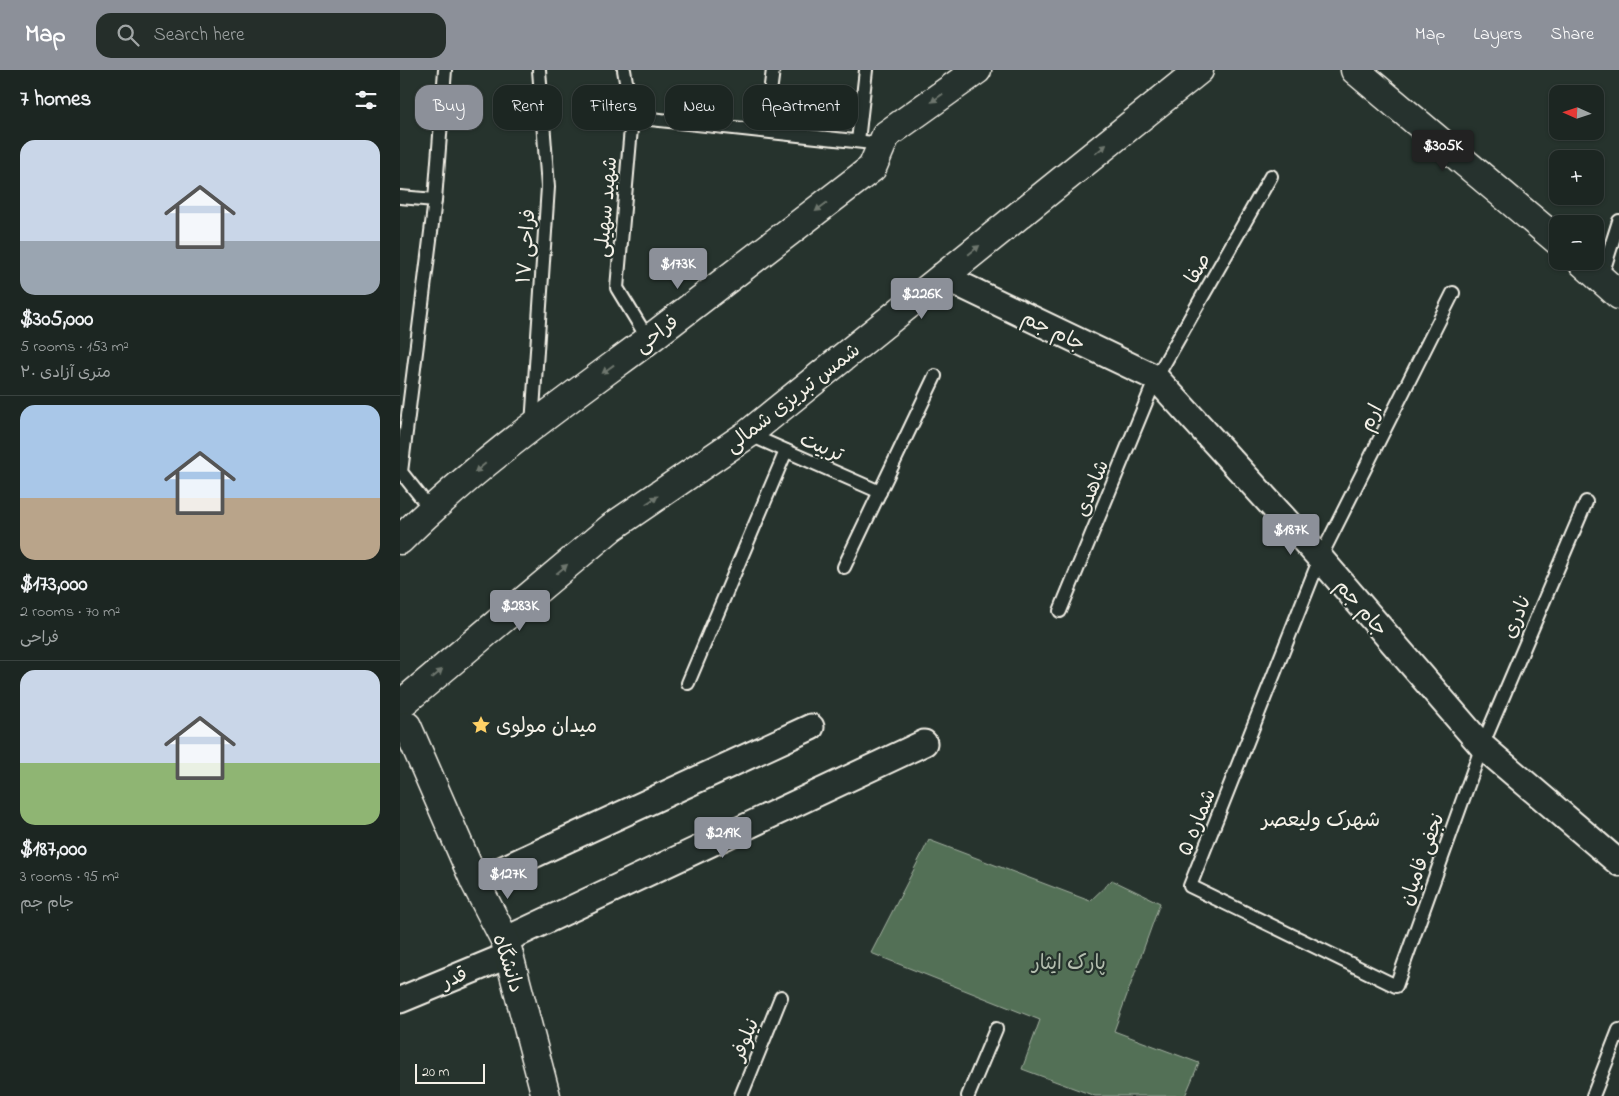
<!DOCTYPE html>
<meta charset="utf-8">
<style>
body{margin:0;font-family:"Indie Flower","Playpen Sans Arabic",sans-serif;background:#252e2a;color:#f1f3f6;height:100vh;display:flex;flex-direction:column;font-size:19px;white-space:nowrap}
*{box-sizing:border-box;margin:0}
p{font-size:16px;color:#a0a5a5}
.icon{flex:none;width:28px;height:28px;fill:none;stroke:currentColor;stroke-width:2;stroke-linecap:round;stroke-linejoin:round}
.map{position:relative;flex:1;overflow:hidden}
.sheet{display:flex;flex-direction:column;background:#1c2622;width:400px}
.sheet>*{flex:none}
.guide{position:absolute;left:15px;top:15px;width:475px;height:45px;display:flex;gap:10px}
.needle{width:32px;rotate:273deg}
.controls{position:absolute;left:1149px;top:15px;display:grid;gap:10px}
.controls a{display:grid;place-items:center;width:55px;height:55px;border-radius:10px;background:#1c2622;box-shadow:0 1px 4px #0004,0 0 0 1px #3a4340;font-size:25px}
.scale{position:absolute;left:15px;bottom:12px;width:70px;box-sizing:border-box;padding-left:5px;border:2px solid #f4f1e8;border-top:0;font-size:14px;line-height:18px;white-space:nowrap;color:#f4f1e8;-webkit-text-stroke:4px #26332d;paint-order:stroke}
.price{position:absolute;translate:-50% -42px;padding:0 11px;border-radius:5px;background:#8c9099;color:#fff;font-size:16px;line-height:32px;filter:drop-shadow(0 1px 2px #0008)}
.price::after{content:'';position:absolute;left:50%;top:30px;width:15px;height:11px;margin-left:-8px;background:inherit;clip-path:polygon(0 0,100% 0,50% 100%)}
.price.current{background:#222;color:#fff}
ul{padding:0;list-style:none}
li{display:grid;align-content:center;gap:10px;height:265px;padding:0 20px}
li+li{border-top:1px solid #3a4340}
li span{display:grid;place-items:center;height:155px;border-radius:15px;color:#555}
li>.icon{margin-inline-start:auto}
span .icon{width:90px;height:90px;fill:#fffc;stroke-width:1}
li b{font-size:21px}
h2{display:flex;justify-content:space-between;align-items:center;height:60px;padding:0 20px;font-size:21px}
.tag{padding:0 18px;border-radius:15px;background:#1c2622;box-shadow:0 1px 4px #0004,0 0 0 1px #3a4340;font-size:18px;line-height:45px}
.tag.current{background:#8c9099;color:#fff}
header{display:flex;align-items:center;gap:30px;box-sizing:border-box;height:70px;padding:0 25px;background:#8c9099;color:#fff}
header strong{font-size:24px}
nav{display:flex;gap:28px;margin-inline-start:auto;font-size:18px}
.search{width:350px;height:45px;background:#252e2a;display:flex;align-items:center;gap:12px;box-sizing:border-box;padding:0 18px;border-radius:15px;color:#a0a5a5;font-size:19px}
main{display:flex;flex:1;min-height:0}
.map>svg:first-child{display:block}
</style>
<header>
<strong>Map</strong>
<div class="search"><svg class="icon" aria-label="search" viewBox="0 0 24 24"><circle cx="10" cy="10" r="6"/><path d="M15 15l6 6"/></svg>Search here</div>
<nav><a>Map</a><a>Layers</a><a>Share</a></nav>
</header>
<main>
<section class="sheet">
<h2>7 homes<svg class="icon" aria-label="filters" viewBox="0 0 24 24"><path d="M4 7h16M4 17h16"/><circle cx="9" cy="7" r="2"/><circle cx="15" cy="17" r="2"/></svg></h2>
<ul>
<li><span style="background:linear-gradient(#c9d6e8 65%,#9aa5b1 0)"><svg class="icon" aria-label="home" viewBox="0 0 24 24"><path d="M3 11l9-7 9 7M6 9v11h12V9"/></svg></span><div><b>$305,000</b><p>5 rooms · 153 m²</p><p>۲۰ متری آزادی</p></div></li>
<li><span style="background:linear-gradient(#a9c7e8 60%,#b9a48a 0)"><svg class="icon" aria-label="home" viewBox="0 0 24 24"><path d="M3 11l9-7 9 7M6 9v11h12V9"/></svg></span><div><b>$173,000</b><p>2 rooms · 70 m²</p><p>فراحی</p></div></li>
<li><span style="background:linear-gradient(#c9d6e8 60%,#8fb573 0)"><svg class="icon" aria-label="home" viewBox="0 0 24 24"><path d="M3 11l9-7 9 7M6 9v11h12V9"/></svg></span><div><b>$187,000</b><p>3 rooms · 95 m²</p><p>جام جم</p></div></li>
</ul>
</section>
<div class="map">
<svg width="1219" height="1026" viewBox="0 0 1219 1026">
<rect width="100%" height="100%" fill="#26332d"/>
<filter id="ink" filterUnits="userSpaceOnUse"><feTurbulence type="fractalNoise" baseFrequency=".02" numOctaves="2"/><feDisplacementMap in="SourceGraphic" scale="10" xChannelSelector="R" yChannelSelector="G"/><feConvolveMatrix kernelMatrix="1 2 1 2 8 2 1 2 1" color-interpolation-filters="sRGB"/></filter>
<g filter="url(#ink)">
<!-- green -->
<path fill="#526f57" stroke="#a3b0a0" d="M529,770L690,831L712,810L760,833L714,961L799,993L785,1026H695L622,999L640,950L471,883Z"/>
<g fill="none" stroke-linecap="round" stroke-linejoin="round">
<!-- service casing -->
<g stroke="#f4f1e8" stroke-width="16">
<g id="service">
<path d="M224,0L232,47L217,218L248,269"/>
<path d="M232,47L482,74"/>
<path d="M365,60L373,0"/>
<path d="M458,71L466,0"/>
<path d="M0,127L35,130"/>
<path d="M1201,208L1219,151"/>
<path d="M1053,223L920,488L790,816L996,916L1082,676L1186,432"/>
<path d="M132,355L148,117L139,0"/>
<path d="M348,364L480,422"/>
<path d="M31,440L1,402L35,130L45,0"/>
<path d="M444,497L535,306"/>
<path d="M660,541L756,308L871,106"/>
<path d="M288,613L386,381"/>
<path d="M341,1026L381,927"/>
<path d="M568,1026L596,959"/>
<path d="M1193,1026L1219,960"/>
</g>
</g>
<!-- minor casing -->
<g stroke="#f4f1e8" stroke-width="29">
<g id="minor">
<path d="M542,206L756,308L920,488L1082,676L1219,793"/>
<path d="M75,812L411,657"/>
<path d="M105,870L524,673"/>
<path d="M0,930L109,885"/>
</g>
</g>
<!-- tertiary casing -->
<g stroke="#f4f1e8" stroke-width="31">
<g id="tertiary">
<path d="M955,0L1158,171"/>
<path d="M1181,191L1219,225"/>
<path d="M0,470C75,395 162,334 247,271C322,214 397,156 472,98L486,65L577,0"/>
<path d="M0,635L212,457L348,364L799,0"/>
<path d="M7,656L75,812L105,870L146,1026"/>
</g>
</g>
<!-- service -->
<use href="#service" stroke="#26332d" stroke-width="12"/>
<!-- minor -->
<use href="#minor" stroke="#26332d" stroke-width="25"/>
<!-- tertiary -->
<use href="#tertiary" stroke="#26332d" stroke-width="28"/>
</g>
<!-- one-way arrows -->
<defs><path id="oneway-solid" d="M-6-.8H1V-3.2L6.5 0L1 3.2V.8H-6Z" transform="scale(1.25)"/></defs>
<g fill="#6e766e">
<use href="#oneway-solid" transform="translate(537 28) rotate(144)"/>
<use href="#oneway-solid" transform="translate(701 79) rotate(-39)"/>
<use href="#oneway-solid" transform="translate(421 137) rotate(143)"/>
<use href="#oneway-solid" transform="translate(574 180) rotate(-39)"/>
<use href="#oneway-solid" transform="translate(208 299) rotate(144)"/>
<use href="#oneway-solid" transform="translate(80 398) rotate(140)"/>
<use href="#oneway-solid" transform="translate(252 430) rotate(-34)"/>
<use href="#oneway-solid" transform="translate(162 499) rotate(-40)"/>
<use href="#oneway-solid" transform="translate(37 604) rotate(-40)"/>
</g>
</g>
<!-- icons -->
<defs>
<g id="sight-bare" transform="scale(1.5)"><path d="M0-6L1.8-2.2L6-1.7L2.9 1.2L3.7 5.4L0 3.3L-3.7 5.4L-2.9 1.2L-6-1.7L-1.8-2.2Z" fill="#ffd166" stroke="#26332d" stroke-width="2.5" paint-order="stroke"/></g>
</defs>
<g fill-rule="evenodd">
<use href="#sight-bare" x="81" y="655"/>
</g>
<g text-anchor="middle" stroke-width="4.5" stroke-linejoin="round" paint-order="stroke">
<!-- street labels -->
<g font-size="20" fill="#f4f1e8" stroke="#26332d">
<text transform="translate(205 137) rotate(-85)" y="7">شهید سهیلی</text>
<text transform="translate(125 176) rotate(-86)" y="7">فراحی ۱۷</text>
<text transform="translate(797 198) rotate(-60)" y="7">صفا</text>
<text transform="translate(654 260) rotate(26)" y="7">جام جم</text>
<text transform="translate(256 263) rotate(-37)" y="7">فراحی</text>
<text transform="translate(392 327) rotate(-38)" y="7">شمس تبریزی شمالی</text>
<text transform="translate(970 347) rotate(-63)" y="7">ارم</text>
<text transform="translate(422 376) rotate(23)" y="7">تربیت</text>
<text transform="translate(691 418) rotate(-68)" y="7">شاهدی</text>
<text transform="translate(962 537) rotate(49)" y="7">جام جم</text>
<text transform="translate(1116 546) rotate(-67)" y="7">نادری</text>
<text transform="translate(796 752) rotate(-68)" y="7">شماره ۵</text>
<text transform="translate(1021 789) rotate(-70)" y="7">نجفی فامیان</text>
<text transform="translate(109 893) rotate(72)" y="7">دانشگاه</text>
<text transform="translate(54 907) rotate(-23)" y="7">قدر</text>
<text transform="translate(344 969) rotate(-68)" y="7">نیلوفر</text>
</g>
<!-- poi labels -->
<g font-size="20" fill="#f4f1e8" stroke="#26332d" text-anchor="start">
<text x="96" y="662">میدان مولوی</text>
</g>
<!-- park labels -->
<g font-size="20" fill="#b3bdae" stroke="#26332d">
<text x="669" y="899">پارک ایثار</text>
</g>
<!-- neighbourhood labels -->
<g font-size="21" fill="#f4f1e8" stroke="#26332d">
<text x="921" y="756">شهرک ولیعصر</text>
</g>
</g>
</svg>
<div class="controls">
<a><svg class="needle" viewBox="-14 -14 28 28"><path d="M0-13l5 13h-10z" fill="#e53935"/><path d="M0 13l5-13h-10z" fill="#a0a5a5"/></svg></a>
<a>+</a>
<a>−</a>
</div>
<div class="scale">20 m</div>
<b class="price current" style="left:1043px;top:102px">$305K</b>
<b class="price" style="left:278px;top:220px">$173K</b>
<b class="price" style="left:522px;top:250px">$226K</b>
<b class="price" style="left:891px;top:486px">$187K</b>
<b class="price" style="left:120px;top:562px">$283K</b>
<b class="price" style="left:323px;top:789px">$219K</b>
<b class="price" style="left:108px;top:830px">$127K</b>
<div class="guide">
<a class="tag current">Buy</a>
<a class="tag">Rent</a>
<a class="tag">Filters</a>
<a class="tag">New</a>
<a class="tag">Apartment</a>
</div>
</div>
</main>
